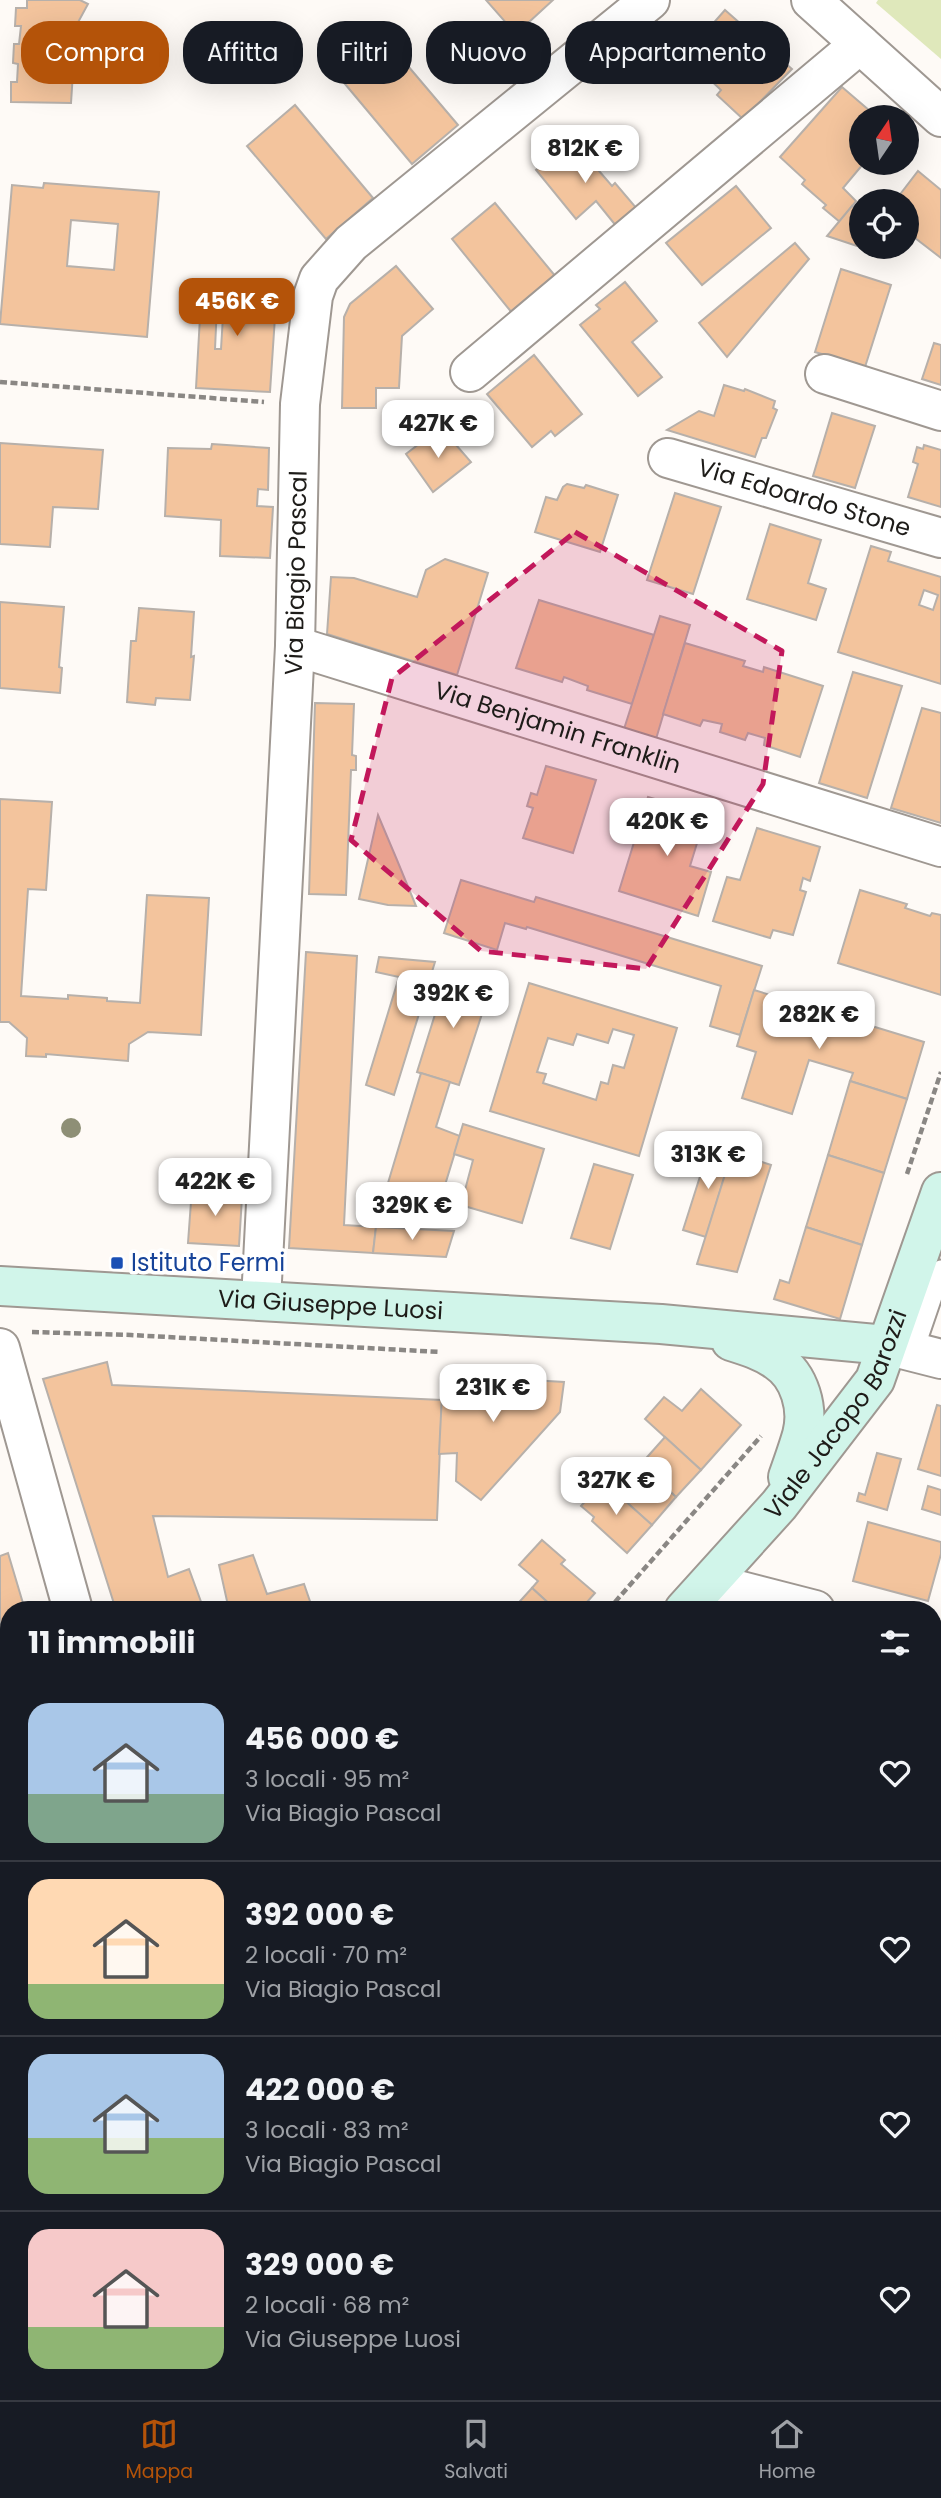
<!DOCTYPE html>
<html lang="it">
<meta charset="utf-8">
<style>
body{margin:0;font-family:Poppins,sans-serif;background:#20242c;color:#f1f3f6;height:100vh;display:flex;flex-direction:column;font-size:26px;white-space:nowrap}
*{box-sizing:border-box;margin:0}
p{font-size:23px;color:#9ea1a6}
.icon{flex:none;width:38px;height:38px;fill:none;stroke:currentColor;stroke-width:2;stroke-linecap:round;stroke-linejoin:round}
.map{position:relative;flex:1;overflow:hidden}
.details{position:absolute;left:0px;top:1601px;width:942px;height:800px;display:flex;flex-direction:column;background:#171b24;border-radius:28px 28px 0 0;box-shadow:0 7px 28px #0002}
.details>*{flex:none}
.guide{position:absolute;left:21px;top:21px;width:900px;height:63px;display:flex;gap:14px}
.needle{width:46px;rotate:13deg}
.tools{position:absolute;left:849px;top:105px;display:grid;gap:14px}
.tools a{display:grid;place-items:center;width:70px;height:70px;border-radius:50%;background:#171b24;box-shadow:0 7px 28px #0002;font-size:35px}
.price{position:absolute;translate:-50% -60px;padding:0 16px;border-radius:14px;background:#fff;color:#222;font-size:23px;line-height:46px;filter:drop-shadow(0 2px 4px #0008)}
.price::after{content:'';position:absolute;left:50%;top:42px;width:21px;height:16px;margin-left:-10px;background:inherit;clip-path:polygon(0 0,100% 0,50% 100%)}
.price.current{background:#b45309;color:#fff}
ul{padding:0;list-style:none}
li{display:flex;align-items:center;gap:21px;height:175px;padding:0 28px}
li+li{border-top:2px solid #363941}
li span{display:grid;place-items:center;flex:none;width:196px;height:140px;border-radius:21px;color:#555}
li>.icon{margin-inline-start:auto}
span .icon{width:84px;height:84px;fill:#fffc;stroke-width:1}
li b{font-size:30px}
h2{display:flex;justify-content:space-between;align-items:center;height:84px;padding:0 28px;font-size:30px}
.chip{padding:0 24px;border-radius:28px;background:#171b24;box-shadow:0 7px 28px #0002;font-size:24px;line-height:63px}
.chip.current{background:#b45309;color:#fff}
.menu{display:flex;justify-content:space-around;align-items:center;height:98px;border-top:2px solid #363941;background:#171b24;font-size:19px;color:#9ea1a6}
.menu a{display:grid;justify-items:center;gap:4px}
.menu .current{color:#b45309}
.map>svg:first-child{display:block}
</style>
<div class="map">
<svg width="941" height="2400" viewBox="0 0 941 2400">
<rect width="100%" height="100%" fill="#fefaf6"/>
<!-- green -->
<g fill="#dfe8bb">
<path d="M878,0H941V59L876,3Z"/>
<path d="M609,2392H715L716,2400H610Z"/>
</g>
<!-- building -->
<g fill="#f3c49d" stroke="#b7b0aa" stroke-width="2" fill-rule="evenodd">
<path d="M27,0H80L88,4L76,26L71,103L11,102V82H17L18,64L13,63L14,44H19L21,26H15L16,8H27Z"/>
<path d="M486,0H553L516,34Z"/>
<path d="M725,10L792,69L743,119L717,95L721,90L704,74L699,79L680,61Z"/>
<path d="M380,33L458,125L412,164L335,72Z"/>
<path d="M842,87L877,117H861V163H864L843,188L856,201L840,222L823,208L826,205L802,184L805,180L780,157Z"/>
<path d="M295,105L373,198L326,239L247,146Z"/>
<path d="M580,141L602,168L599,171L612,186L615,183L638,210L617,227L596,201L576,219L536,170L557,153L560,156Z"/>
<path d="M918,171L941,190V258L906,231V201H895Z"/>
<path d="M44,183L159,192L147,337L0,324L12,185L43,188ZM71,220L118,224L114,270L67,266Z"/>
<path d="M736,186L771,228L702,285L666,243Z"/>
<path d="M495,203L556,277L513,314L452,239Z"/>
<path d="M852,206L861,213V235L857,246L827,236Z"/>
<path d="M795,243L809,259L727,357L699,323Z"/>
<path d="M396,266L433,309L402,336L399,388H376V408H342L344,317L350,304Z"/>
<path d="M841,269L891,285L865,367L815,352Z"/>
<path d="M202,282L218,283L215,349H221L225,283L277,287L270,392L196,388Z"/>
<path d="M625,282L657,321L632,342L662,377L638,396L580,325L600,309L596,305Z"/>
<path d="M934,343L941,345V385L922,379Z"/>
<path d="M534,355L582,414L555,436L551,431L532,447L487,394Z"/>
<path d="M724,385L744,391L745,389L775,401L773,408L777,410L766,438H762L755,457L667,430L699,411L714,416Z"/>
<path d="M832,413L875,426L855,488L813,476Z"/>
<path d="M443,430L471,462L433,492L406,454L428,437L430,439Z"/>
<path d="M0,443L103,450L98,509L53,507L50,547L0,544Z"/>
<path d="M212,444L269,448L268,490L258,489L257,506L273,507L270,558L220,556L221,520L165,516L168,448L211,449Z"/>
<path d="M924,445L941,450V507L908,497L918,464L913,462L917,447L923,449Z"/>
<path d="M567,484L584,488L586,485L618,495L600,552L535,532L546,497L557,500L563,487Z"/>
<path d="M675,493L721,507L693,594L647,580Z"/>
<path d="M770,524L821,540L808,583L826,589L816,620L747,599Z"/>
<path d="M871,546L891,552L888,561L941,577V684L838,652ZM924,590L938,595L933,610L919,605Z"/>
<path d="M445,559L488,573L457,675L327,634L331,577L354,578L417,597L426,570Z"/>
<path d="M539,600L654,635L632,704L587,690L588,686L564,677L562,682L516,668Z"/>
<path d="M0,602L64,607L59,667L62,668L60,693L0,688Z"/>
<path d="M139,608L194,612L191,657L194,656L190,700L156,698L155,705L127,702L131,641H136Z"/>
<path d="M660,616L690,625L656,739L624,729Z"/>
<path d="M685,643L745,661L743,666L763,672L764,667L823,686L800,757L764,745L765,738L748,733L745,740L720,732L722,724L703,720L700,726L663,714Z"/>
<path d="M853,672L902,686L867,798L819,783Z"/>
<path d="M315,703L354,704L352,755L356,756V770H351L346,895L309,894Z"/>
<path d="M922,708L941,713V823L891,808Z"/>
<path d="M546,766L596,780L573,853L523,838L533,808L527,806L531,793L537,795Z"/>
<path d="M648,797L706,814L690,866L711,872L698,916L619,891Z"/>
<path d="M0,799L52,802L46,890L28,889L21,996L68,999V995L107,998V1001L140,1003L147,895L209,898L201,1035L148,1032L129,1044L128,1061L46,1054V1057L26,1056L27,1038L9,1022H0Z"/>
<path d="M378,815L397,860L416,906L388,905L359,899Z"/>
<path d="M757,828L820,847L810,881L803,878L800,890L806,892L793,935L773,930L770,938L713,921L727,877L740,880Z"/>
<path d="M461,880L534,902L536,897L762,966L740,1035L710,1026L721,986L527,927L526,929L505,923L497,950L444,933Z"/>
<path d="M860,890L907,904L905,908L930,916L932,913L941,915V995L838,963Z"/>
<path d="M306,952L357,956L344,1225L376,1227L373,1253L289,1248Z"/>
<path d="M379,957L435,962L394,1095L366,1085L399,977L376,972Z"/>
<path d="M447,976L490,989L459,1085L417,1072Z"/>
<path d="M529,983L677,1028L639,1156L490,1111ZM613,1029L634,1035L624,1068L613,1065L608,1084L601,1082L596,1100L543,1083L546,1074L537,1072L548,1038L573,1045L577,1034L608,1043Z"/>
<path d="M754,990L924,1042L907,1099L850,1081L853,1073L809,1060L792,1114L742,1098L756,1052L737,1046Z"/>
<path d="M421,1073L450,1082L436,1127L460,1136L441,1198L388,1183Z"/>
<path d="M850,1081L907,1099L884,1173L828,1155Z"/>
<path d="M463,1124L544,1149L522,1223L461,1205L473,1160L454,1154Z"/>
<path d="M710,1145L732,1152L706,1237L683,1230Z"/>
<path d="M732,1152L771,1165L737,1272L697,1264Z"/>
<path d="M828,1155L884,1173L862,1245L806,1227Z"/>
<path d="M594,1164L633,1175L610,1249L571,1238Z"/>
<path d="M192,1188L222,1190V1196L242,1197L239,1246L188,1243Z"/>
<path d="M376,1227L454,1231L446,1257L373,1253Z"/>
<path d="M806,1227L862,1245L840,1319L774,1299L780,1280L789,1283Z"/>
<path d="M107,1362L112,1385L442,1400L437,1520L153,1516L168,1577L189,1569L204,1610H116L43,1379Z"/>
<path d="M443,1375L564,1382L560,1412L481,1500L456,1481L457,1453L439,1454Z"/>
<path d="M701,1389L741,1425L701,1470L645,1419L664,1397L682,1411Z"/>
<path d="M937,1405L941,1406V1476L918,1469Z"/>
<path d="M665,1437L701,1470L676,1497L641,1464Z"/>
<path d="M877,1453L901,1459L887,1510L857,1501L859,1493L865,1495Z"/>
<path d="M641,1464L676,1497L652,1525L616,1493Z"/>
<path d="M603,1481L652,1525L627,1553L592,1521L594,1517L581,1506Z"/>
<path d="M928,1486L941,1490V1515L922,1509Z"/>
<path d="M868,1522L941,1542V1554L928,1601L853,1581Z"/>
<path d="M542,1540L565,1560L561,1564L595,1593L580,1610H556L532,1588L538,1581L519,1565Z"/>
<path d="M8,1553L25,1610H9V1708L0,1710V1556Z"/>
<path d="M253,1555L267,1594L304,1584L313,1610H229L219,1565Z"/>
<path d="M532,1588L556,1610H512Z"/>
<path d="M933,1742L941,1745V1829L933,1826Z"/>
<path d="M933,1871H935L940,1902L933,1903Z"/>
<path d="M941,1907V1989L933,1991V1909Z"/>
<path d="M941,2333V2366L933,2367V2335Z"/>
<path d="M941,2366V2400H898L897,2392H933V2367Z"/>
<path d="M419,2392H572L573,2400H420Z"/>
<path d="M772,2392H826V2400H774Z"/>
</g>
<g fill="none" stroke-linecap="round" stroke-linejoin="round">
<!-- lane casing -->
<g stroke="#9f9892" stroke-width="23">
<path id="lane" d="M913,1352L941,1270"/>
</g>
<!-- street casing -->
<g stroke="#9f9892" stroke-width="42">
<g id="street">
<path d="M811,0L941,117"/>
<path d="M470,372L860,44"/>
<path d="M825,374L941,411"/>
<path id="s1" d="M668,458L941,538"/>
<path id="s2" d="M295,646L941,847"/>
<path id="s3" d="M261,1300L295,646L300,404L313,296L319,279L351,243L650,0"/>
<path d="M886,1345L941,1359"/>
<path d="M0,1348L73,1610"/>
<path d="M710,1583L815,1610"/>
<path d="M933,1640L941,1642"/>
<path d="M731,2392L733,2400"/>
</g>
</g>
<!-- secondary casing -->
<g stroke="#9f9892" stroke-width="42">
<g id="secondary">
<path id="s4" d="M0,1286L661,1324L886,1345"/>
<path d="M731,1341C747,1346 763,1351 777,1361C800,1376 809,1409 802,1435C798,1449 793,1463 788,1477"/>
<path id="s5" d="M684,1610L779,1505L875,1380L941,1192"/>
<path d="M933,2160L941,2159"/>
<path d="M933,2211L941,2209"/>
<path d="M0,2313L9,2312"/>
<path d="M0,2365L9,2364"/>
</g>
</g>
<!-- path -->
<g stroke="#8a8784" stroke-width="4.5" stroke-dasharray="7 3.5" stroke-linecap="butt">
<path d="M0,382L264,402"/>
<path d="M907,1174L941,1072"/>
<path d="M32,1332L131,1335L440,1352"/>
<path d="M608,1610L761,1436"/>
<path d="M659,2392L660,2400"/>
</g>
<!-- lane -->
<use href="#lane" stroke="#fff" stroke-width="19"/>
<!-- street -->
<use href="#street" stroke="#fff" stroke-width="38"/>
<!-- secondary -->
<use href="#secondary" stroke="#d1f5ea" stroke-width="38"/>
</g>
<!-- trees -->
<circle fill="#8e8f76" cx="71" cy="1128" r="10"/>
<!-- marked area -->
<path fill="#c2185b" fill-opacity="0.2" stroke="#c2185b" stroke-width="5" stroke-dasharray="14 9" stroke-linejoin="round" d="M575,532L782,651L763,784L646,969L481,951L351,840L392,678Z"/>
<!-- markers -->
<rect fill="#1a4fb4" stroke="#fff" stroke-width="2.5" x="110" y="1256" width="14" height="14" rx="3.5"/>
<g text-anchor="middle" stroke-width="7" stroke-linejoin="round" paint-order="stroke">
<!-- street labels -->
<g font-size="24" fill="#1e1c19" stroke="#fff">
<text dy="8" stroke="none"><textPath href="#s1" startOffset="142">Via Edoardo Stone</textPath></text>
<text dy="8" stroke="none"><textPath href="#s3" startOffset="728">Via Biagio Pascal</textPath></text>
<text dy="8" stroke="none"><textPath href="#s2" startOffset="275">Via Benjamin Franklin</textPath></text>
<text dy="8" stroke="none"><textPath href="#s4" startOffset="331">Via Giuseppe Luosi</textPath></text>
<text dy="8" stroke="none"><textPath href="#s5" startOffset="250">Viale Jacopo Barozzi</textPath></text>
</g>
<!-- transit labels -->
<g font-size="24" fill="#164399" stroke="#fff" text-anchor="start">
<text x="131" y="1271">Istituto Fermi</text>
</g>
</g>
</svg>
<div class="tools">
<a><svg class="needle" viewBox="-14 -14 28 28"><path d="M0-13l5 13h-10z" fill="#e53935"/><path d="M0 13l5-13h-10z" fill="#9ea1a6"/></svg></a>
<a><svg class="icon" aria-label="locate" viewBox="0 0 24 24"><circle cx="12" cy="12" r="6"/><path d="M12 2v4M12 18v4M2 12h4M18 12h4"/></svg></a>
</div>
<b class="price" style="left:585px;top:185px">812K €</b>
<b class="price current" style="left:237px;top:338px">456K €</b>
<b class="price" style="left:438px;top:460px">427K €</b>
<b class="price" style="left:667px;top:858px">420K €</b>
<b class="price" style="left:453px;top:1030px">392K €</b>
<b class="price" style="left:819px;top:1051px">282K €</b>
<b class="price" style="left:708px;top:1191px">313K €</b>
<b class="price" style="left:215px;top:1218px">422K €</b>
<b class="price" style="left:412px;top:1242px">329K €</b>
<b class="price" style="left:493px;top:1424px">231K €</b>
<b class="price" style="left:616px;top:1517px">327K €</b>
<div class="guide">
<a class="chip current">Compra</a>
<a class="chip">Affitta</a>
<a class="chip">Filtri</a>
<a class="chip">Nuovo</a>
<a class="chip">Appartamento</a>
</div>
<section class="details">
<h2>11 immobili<svg class="icon" aria-label="filters" viewBox="0 0 24 24"><path d="M4 7h16M4 17h16"/><circle cx="9" cy="7" r="2"/><circle cx="15" cy="17" r="2"/></svg></h2>
<ul>
<li><span style="background:linear-gradient(#a9c7e8 65%,#7fa58c 0)"><svg class="icon" aria-label="home" viewBox="0 0 24 24"><path d="M3 11l9-7 9 7M6 9v11h12V9"/></svg></span><div><b>456 000 €</b><p>3 locali · 95 m²</p><p>Via Biagio Pascal</p></div><svg class="icon" aria-label="heart" viewBox="0 0 24 24"><path d="M12 20l-8-8c-3-5 5-10 8-4 3-6 11-1 8 4z"/></svg></li>
<li><span style="background:linear-gradient(#ffd9b3 75%,#8fb573 0)"><svg class="icon" aria-label="home" viewBox="0 0 24 24"><path d="M3 11l9-7 9 7M6 9v11h12V9"/></svg></span><div><b>392 000 €</b><p>2 locali · 70 m²</p><p>Via Biagio Pascal</p></div><svg class="icon" aria-label="heart" viewBox="0 0 24 24"><path d="M12 20l-8-8c-3-5 5-10 8-4 3-6 11-1 8 4z"/></svg></li>
<li><span style="background:linear-gradient(#a9c7e8 60%,#8fb573 0)"><svg class="icon" aria-label="home" viewBox="0 0 24 24"><path d="M3 11l9-7 9 7M6 9v11h12V9"/></svg></span><div><b>422 000 €</b><p>3 locali · 83 m²</p><p>Via Biagio Pascal</p></div><svg class="icon" aria-label="heart" viewBox="0 0 24 24"><path d="M12 20l-8-8c-3-5 5-10 8-4 3-6 11-1 8 4z"/></svg></li>
<li><span style="background:linear-gradient(#f6c9c9 70%,#8fb573 0)"><svg class="icon" aria-label="home" viewBox="0 0 24 24"><path d="M3 11l9-7 9 7M6 9v11h12V9"/></svg></span><div><b>329 000 €</b><p>2 locali · 68 m²</p><p>Via Giuseppe Luosi</p></div><svg class="icon" aria-label="heart" viewBox="0 0 24 24"><path d="M12 20l-8-8c-3-5 5-10 8-4 3-6 11-1 8 4z"/></svg></li>
</ul>
</section>
</div>
<nav class="menu">
<a class="current"><svg class="icon" aria-label="map" viewBox="0 0 24 24"><path d="M3 6l6-2 6 2 6-2v14l-6 2-6-2-6 2zM9 4v14M15 6v14"/></svg>Mappa</a>
<a><svg class="icon" aria-label="saved" viewBox="0 0 24 24"><path d="M7 4h10v16l-5-4-5 4z"/></svg>Salvati</a>
<a><svg class="icon" aria-label="home" viewBox="0 0 24 24"><path d="M3 11l9-7 9 7M6 9v11h12V9"/></svg>Home</a>
</nav>
